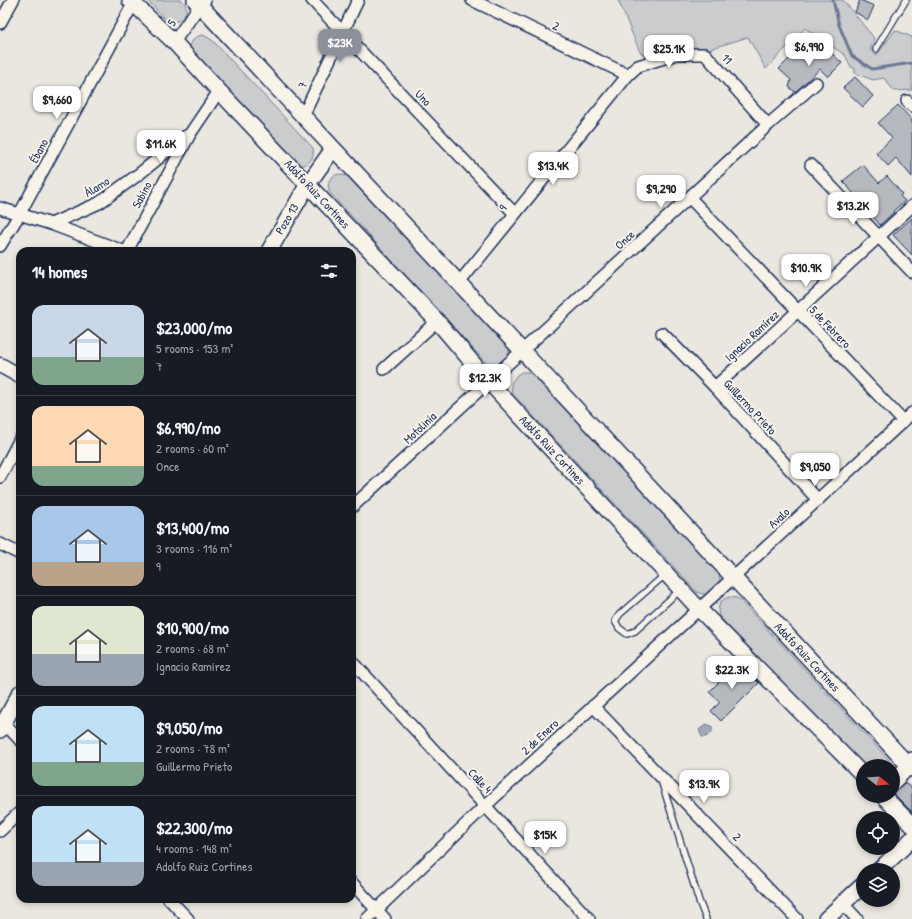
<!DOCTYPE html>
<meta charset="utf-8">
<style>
body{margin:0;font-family:"Patrick Hand",sans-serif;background:#242831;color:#f1f3f6;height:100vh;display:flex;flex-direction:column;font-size:15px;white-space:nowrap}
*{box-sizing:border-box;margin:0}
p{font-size:13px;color:#9ea1a6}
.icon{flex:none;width:22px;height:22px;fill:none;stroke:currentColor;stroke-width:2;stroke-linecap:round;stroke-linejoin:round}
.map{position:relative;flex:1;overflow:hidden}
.drawer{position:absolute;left:16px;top:247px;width:340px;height:656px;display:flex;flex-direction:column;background:#171b24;border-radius:12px;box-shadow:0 2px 6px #0003}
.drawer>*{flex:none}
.needle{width:26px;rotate:107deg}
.tools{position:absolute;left:856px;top:759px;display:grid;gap:8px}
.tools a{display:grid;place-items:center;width:44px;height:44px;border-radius:50%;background:#171b24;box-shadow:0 2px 6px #0003;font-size:20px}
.price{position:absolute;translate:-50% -34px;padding:0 9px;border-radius:8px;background:#fff;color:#222;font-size:13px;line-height:26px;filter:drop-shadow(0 1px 2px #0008)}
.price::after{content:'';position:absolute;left:50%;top:24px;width:12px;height:9px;margin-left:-6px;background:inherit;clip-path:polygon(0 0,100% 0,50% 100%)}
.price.active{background:#8c9099;color:#fff}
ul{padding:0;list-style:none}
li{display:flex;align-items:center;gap:12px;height:100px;padding:0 16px}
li+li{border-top:1px solid #363941}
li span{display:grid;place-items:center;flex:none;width:112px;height:80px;border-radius:12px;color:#555}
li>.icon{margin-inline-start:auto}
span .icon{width:48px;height:48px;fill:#fffc;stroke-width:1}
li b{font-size:17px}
h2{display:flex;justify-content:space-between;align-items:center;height:48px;padding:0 16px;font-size:17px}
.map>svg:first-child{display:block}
</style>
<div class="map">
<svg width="912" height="919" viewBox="0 0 912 919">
<rect width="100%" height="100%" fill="#eae7e0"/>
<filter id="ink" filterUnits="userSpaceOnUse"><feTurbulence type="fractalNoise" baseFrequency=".025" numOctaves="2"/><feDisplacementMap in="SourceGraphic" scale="8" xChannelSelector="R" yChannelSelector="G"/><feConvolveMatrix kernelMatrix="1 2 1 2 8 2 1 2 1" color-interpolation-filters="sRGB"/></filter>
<g filter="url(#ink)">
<!-- green -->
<g fill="#cbcccd" stroke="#737e96">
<path d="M147,0H182C193,12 181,25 167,21Z"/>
<path d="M618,0H843L874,38L870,50L877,55L895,30L912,37V90L894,91L884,78L873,80L855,73V69L851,67L845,55L805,28L766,69L748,37L658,65L640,52Z"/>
<path d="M203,35L212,40L313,148C315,158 309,166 298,166L190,50C190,41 195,36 203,35Z"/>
<path d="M339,174L347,176L509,348V356L500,366L492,367L488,365L330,193C326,184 329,176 339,174Z"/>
<path d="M522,372H527L535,375L718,573C723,584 716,588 708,595L698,593L512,393L511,383L517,375Z"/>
<path d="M728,597L737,598L741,601L890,761L888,766H863V771L719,616L718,611L720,602Z"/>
</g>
<!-- water -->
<path fill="#a3a8b4" stroke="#6d7892" d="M706,724L712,726V732L706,737H702L699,730Z"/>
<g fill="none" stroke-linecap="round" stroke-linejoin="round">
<!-- stream -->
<path stroke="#6d7892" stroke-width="3" d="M833,0L839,25L852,56L872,69L912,63"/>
</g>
<!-- building -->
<g fill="#b6babf" stroke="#1b2f5e">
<path d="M860,0L874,6L868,20L855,12Z"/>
<path d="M823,45L842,63L828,77L820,69L795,92L789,87L791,80L779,69L796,52L806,62Z"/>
<path d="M855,77L873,96L863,107L843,88Z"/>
<path d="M898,105L912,120V177L896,158L888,166L876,153L892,138L878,123Z"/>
<path d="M863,165L879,183L887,176L902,194L900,196L905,201L893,211L894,212L880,225L843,181Z"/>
<path d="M912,218V255L893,235Z"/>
<path d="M737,661L759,683L721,721L711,711L720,702L709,692L730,671L729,670Z"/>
<path d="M904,783L912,788V812L893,793V791L899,789Z"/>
</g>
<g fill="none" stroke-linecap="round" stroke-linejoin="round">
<!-- service casing -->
<g stroke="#1b2f5e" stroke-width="8">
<g id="service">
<path d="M876,49L906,0"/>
<path d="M666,574L620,614L615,621L619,628L627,634L635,631L680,590"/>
<path d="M661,780L699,901L706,919"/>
</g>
</g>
<!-- minor casing -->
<g stroke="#1b2f5e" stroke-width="14">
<g id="minor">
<path d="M312,0L515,214"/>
<path d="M472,0L628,75"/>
<path d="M0,23L13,0"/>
<path d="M174,42L200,5L205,0"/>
<path d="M907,101L912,106"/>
<path d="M303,116L358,0"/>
<path d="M811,165L912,272"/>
<path d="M690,198L903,421"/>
<path d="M0,208L51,224L123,251"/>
<path d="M51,224L99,203L139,174L186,136"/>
<path d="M0,246L19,215L133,4"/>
<path d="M127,251L190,134L219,91"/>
<path d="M459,283L628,75L638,66L677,54H705L768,125"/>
<path d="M662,333L715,387L818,500"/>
<path d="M384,369L437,321"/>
<path d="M715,387L912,206"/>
<path d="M0,477L20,439"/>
<path d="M352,507L768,125L816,83"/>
<path d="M0,544L20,554"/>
<path d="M352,661L589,919"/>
<path d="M593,706L797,919"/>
<path d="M0,721L4,723L20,740"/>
<path d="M0,831L20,812"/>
<path d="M352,883L385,919"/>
<path d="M169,899L188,919"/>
<path d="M843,904L857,919"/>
<path d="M367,919L485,806L912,413"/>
</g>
</g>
<!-- tertiary casing -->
<g stroke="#1b2f5e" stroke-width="17">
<path id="tertiary" d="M0,365L20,376"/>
</g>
<!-- secondary casing -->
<g stroke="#1b2f5e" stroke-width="18">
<g id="secondary">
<path d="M130,0L174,42L219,91L437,321L489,382L699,609L863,775"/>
<path d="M195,0L912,769"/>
<path d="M269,251L308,184L333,149"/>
<path d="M0,730L20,693"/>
<path d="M893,782L909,766L912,760"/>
<path d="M883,796L912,825"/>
<path d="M879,870L912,839"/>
<path d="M826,919L863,885"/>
</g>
</g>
<!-- service -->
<use href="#service" stroke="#f7f3e8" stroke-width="5.5"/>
<!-- minor -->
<use href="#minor" stroke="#f7f3e8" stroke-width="11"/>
<!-- tertiary -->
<use href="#tertiary" stroke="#f7f3e8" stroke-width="14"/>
<!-- secondary -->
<use href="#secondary" stroke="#f7f3e8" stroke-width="15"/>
</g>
</g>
<g text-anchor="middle" stroke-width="4" stroke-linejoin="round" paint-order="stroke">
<!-- street labels -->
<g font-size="12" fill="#1b2f5e" stroke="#f7f3e8">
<text transform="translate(172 23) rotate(-55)" y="4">5</text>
<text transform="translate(556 26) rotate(25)" y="4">2</text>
<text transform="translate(727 59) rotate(48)" y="4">11</text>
<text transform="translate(303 85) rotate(-65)" y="4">7</text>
<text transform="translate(423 98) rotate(47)" y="4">Uno</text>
<text transform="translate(39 151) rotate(-62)" y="4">Ébano</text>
<text transform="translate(97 187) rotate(-32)" y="4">Álamo</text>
<text transform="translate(317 194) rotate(47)" y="4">Adolfo Ruiz Cortines</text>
<text transform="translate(142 195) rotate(-62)" y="4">Sabino</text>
<text transform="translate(503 208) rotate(-51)" y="4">9</text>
<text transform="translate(287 219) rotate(-59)" y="4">Pozo 13</text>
<text transform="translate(625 240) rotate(-43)" y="4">Once</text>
<text transform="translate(830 327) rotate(46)" y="4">5 de Febrero</text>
<text transform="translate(752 336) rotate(-43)" y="4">Ignacio Ramírez</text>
<text transform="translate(750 407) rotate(47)" y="4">Guillermo Prieto</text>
<text transform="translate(420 428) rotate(-43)" y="4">Motolinía</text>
<text transform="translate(552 450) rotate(47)" y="4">Adolfo Ruiz Cortines</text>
<text transform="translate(779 518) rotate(-43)" y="4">Avalo</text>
<text transform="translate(807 657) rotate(47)" y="4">Adolfo Ruiz Cortines</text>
<text transform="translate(540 737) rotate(-43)" y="4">2 de Enero</text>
<text transform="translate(480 781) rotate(47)" y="4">Calle 4</text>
<text transform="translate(737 837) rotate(46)" y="4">2</text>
</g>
</g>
</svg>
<div class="tools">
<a><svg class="needle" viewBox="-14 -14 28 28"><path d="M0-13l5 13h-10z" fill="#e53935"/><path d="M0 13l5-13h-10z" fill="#9ea1a6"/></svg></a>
<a><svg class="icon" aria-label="locate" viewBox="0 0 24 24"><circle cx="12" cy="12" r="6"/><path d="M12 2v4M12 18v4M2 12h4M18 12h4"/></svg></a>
<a><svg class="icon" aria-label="layers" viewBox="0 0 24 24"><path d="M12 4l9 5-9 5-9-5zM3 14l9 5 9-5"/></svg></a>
</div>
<b class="price active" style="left:340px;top:63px">$23K</b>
<b class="price" style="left:809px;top:67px">$6,990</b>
<b class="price" style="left:669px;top:69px">$25.1K</b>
<b class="price" style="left:57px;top:120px">$9,660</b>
<b class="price" style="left:161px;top:164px">$11.6K</b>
<b class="price" style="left:553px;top:186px">$13.4K</b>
<b class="price" style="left:661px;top:209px">$9,290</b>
<b class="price" style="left:853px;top:226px">$13.2K</b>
<b class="price" style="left:806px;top:288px">$10.9K</b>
<b class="price" style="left:485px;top:398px">$12.3K</b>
<b class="price" style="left:815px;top:487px">$9,050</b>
<b class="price" style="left:732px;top:690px">$22.3K</b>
<b class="price" style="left:704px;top:804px">$13.9K</b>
<b class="price" style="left:545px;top:855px">$15K</b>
<section class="drawer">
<h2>14 homes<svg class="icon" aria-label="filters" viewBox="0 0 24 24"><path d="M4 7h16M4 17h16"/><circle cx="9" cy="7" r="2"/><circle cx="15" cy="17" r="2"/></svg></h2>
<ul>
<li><span style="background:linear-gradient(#c9d6e8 65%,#7fa58c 0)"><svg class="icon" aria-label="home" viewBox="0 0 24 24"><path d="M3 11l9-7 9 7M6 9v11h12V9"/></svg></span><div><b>$23,000/mo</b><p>5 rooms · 153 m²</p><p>7</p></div></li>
<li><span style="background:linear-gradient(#ffd9b3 75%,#7fa58c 0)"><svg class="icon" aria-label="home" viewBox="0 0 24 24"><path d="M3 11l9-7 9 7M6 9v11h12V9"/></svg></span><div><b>$6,990/mo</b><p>2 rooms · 60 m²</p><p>Once</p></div></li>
<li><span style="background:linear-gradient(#a9c7e8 70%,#b9a48a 0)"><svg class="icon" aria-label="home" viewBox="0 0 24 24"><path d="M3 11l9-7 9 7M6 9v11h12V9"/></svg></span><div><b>$13,400/mo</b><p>3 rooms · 116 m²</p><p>9</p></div></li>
<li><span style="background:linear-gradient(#dfe7d0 60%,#9aa5b1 0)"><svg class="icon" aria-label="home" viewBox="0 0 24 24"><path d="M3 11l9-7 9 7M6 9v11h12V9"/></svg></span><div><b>$10,900/mo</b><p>2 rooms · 68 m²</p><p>Ignacio Ramírez</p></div></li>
<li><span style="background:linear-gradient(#bfe0f5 70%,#7fa58c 0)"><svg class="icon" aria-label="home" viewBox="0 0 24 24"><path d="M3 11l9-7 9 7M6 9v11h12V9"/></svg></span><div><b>$9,050/mo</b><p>2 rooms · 78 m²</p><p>Guillermo Prieto</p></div></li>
<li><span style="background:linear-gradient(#bfe0f5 70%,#9aa5b1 0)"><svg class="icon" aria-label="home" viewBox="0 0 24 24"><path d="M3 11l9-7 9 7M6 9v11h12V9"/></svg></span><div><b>$22,300/mo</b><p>4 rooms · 148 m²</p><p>Adolfo Ruiz Cortines</p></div></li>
</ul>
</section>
</div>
